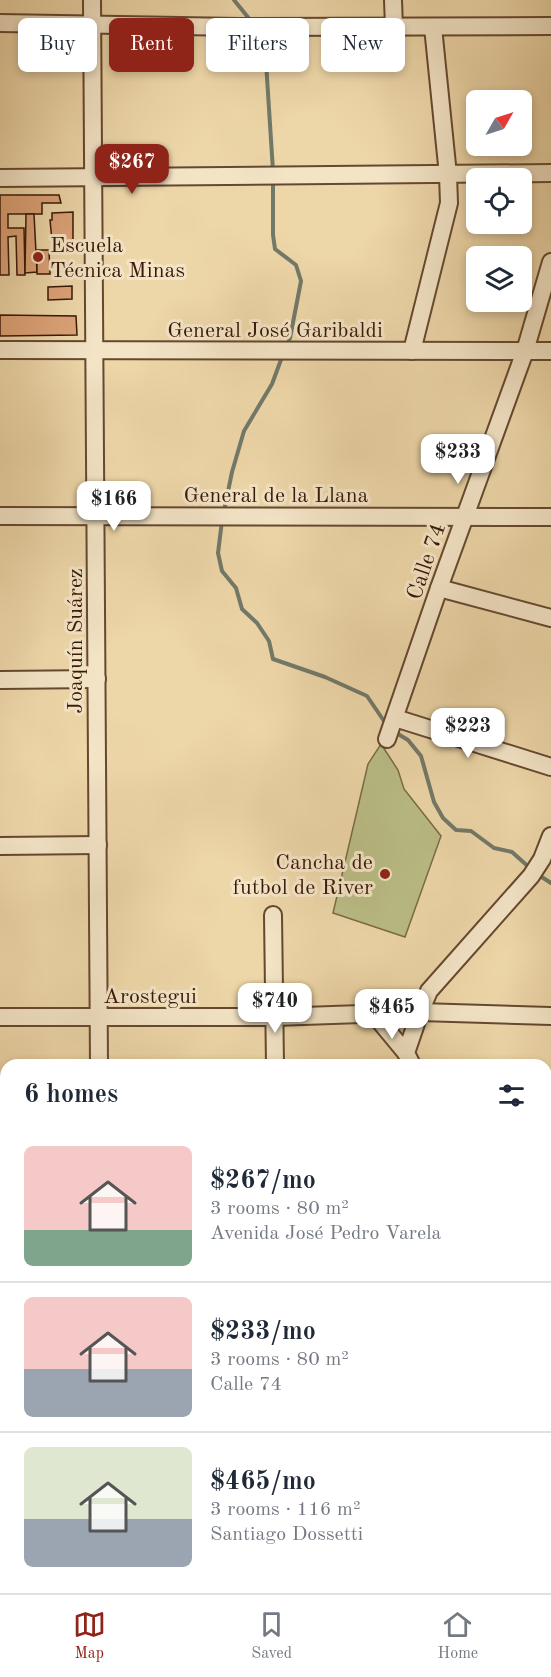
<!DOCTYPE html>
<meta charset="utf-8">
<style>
body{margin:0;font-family:"Old Standard TT",serif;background:#f2f2f3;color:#1f2937;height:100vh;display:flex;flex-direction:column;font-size:22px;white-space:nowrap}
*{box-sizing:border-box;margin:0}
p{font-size:20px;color:#747a83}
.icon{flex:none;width:33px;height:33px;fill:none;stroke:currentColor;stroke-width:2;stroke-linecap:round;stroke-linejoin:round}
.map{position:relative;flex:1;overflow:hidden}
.details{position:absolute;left:0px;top:1059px;width:552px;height:534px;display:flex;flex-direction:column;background:#fff;border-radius:18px 18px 0 0;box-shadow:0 3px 9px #0003}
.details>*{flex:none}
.hud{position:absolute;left:18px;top:18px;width:516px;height:54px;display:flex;gap:12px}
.needle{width:39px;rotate:51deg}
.fabs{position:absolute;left:466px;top:90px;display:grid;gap:12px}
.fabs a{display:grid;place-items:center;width:66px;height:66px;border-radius:9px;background:#fff;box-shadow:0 3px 9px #0003;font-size:30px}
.price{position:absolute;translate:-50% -51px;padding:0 14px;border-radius:12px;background:#fff;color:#222;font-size:20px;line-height:39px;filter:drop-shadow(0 2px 3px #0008)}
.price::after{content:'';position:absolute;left:50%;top:36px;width:18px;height:14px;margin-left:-9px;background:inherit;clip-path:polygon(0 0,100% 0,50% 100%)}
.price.current{background:#8f2418;color:#fff}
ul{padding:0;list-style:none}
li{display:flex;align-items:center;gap:18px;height:150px;padding:0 24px}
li+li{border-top:2px solid #e0e1e3}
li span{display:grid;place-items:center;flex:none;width:168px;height:120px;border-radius:9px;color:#555}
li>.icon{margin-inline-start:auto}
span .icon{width:72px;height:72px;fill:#fffc;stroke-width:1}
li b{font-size:26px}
h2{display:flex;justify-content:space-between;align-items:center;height:72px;padding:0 24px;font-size:26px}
.tag{padding:0 21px;border-radius:9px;background:#fff;box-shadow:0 3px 9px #0003;font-size:21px;line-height:54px}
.tag.current{background:#8f2418;color:#fff}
.tab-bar{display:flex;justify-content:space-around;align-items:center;height:84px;border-top:2px solid #e0e1e3;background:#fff;font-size:16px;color:#747a83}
.tab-bar a{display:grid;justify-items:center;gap:3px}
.tab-bar .current{color:#8f2418}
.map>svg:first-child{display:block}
</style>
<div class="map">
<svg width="551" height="1593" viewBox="0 0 551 1593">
<rect width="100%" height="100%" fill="#edd6a8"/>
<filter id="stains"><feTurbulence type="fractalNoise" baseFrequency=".00333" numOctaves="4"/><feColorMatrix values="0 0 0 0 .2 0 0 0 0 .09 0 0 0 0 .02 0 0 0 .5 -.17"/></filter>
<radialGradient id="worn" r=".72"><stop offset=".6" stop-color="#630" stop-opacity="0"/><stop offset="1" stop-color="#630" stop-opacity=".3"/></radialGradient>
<!-- green -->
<path fill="#babd86" stroke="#796b47" stroke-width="1.5" d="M381,744L398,770L404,789L441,836L405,937L333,913L368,764Z"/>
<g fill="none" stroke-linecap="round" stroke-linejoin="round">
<!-- stream -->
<g stroke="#727969" stroke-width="4">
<path d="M234,0L251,21"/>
<path d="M255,30L266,62L273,171"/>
<path d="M273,181V235L275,249L296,265L301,281L290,338L286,347"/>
<path d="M224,511L232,472L244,431L272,384L282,357"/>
<path d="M222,521L218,553L222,571L236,588L242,609L257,623L269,641L273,659L325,677L367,696L386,724"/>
<path d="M393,731L408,740L421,756L434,802L443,818L456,830L471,831L494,848L512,852L531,869"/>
<path d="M537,874L551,883"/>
</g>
</g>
<!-- building -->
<g fill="#dca378" stroke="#381908" stroke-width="1.5">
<path d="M0,195H59L61,203H42V214H8V228H24L25,275H17L16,236L8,237L9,275H0Z"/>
<path d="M73,212V240L52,241L50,220H52V213Z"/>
<path d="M26,214H34L37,272L25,273Z"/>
<path d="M37,250H49L50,274H37Z"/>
<path d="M72,286V299L48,300V287Z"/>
<path d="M0,315L76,316L77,335L0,336Z"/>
</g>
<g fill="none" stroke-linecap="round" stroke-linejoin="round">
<!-- minor casing -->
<g stroke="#654830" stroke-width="20">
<g id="minor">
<path d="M92,0L99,1065"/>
<path d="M393,0L394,27"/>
<path d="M0,23L239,27L551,26"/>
<path d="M0,178L551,173"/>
<path d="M0,350L551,351"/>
<path d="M412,351L449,203L448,175L433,27"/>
<path d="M0,516L551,517"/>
<path d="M439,588L551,618"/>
<path d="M0,680L97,679"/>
<path d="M395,718L551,767"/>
<path d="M387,739L439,588L525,351L551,262"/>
<path d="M0,846L98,845"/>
<path d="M273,915L275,1065"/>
<path d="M373,1013L406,1053"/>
<path d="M0,1017H274L420,1012L551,1016"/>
<path d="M412,1065L406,1053L420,1012L429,991L531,876L542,859L551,836"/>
<path d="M0,1197H6"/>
<path d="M546,1202H551"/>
<path d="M0,1362L6,1369"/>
<path d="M546,1369L551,1370"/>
<path d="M206,1587L211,1593"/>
<path d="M534,1587L544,1593"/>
</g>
</g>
<!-- minor -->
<use href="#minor" stroke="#f3e4c6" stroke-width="16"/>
</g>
<!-- markers -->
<g fill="#8f2418" stroke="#f3e4c6" stroke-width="2">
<circle cx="38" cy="257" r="6"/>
<circle cx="385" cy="874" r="6"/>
</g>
<g text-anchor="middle" stroke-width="6" stroke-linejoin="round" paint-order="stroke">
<!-- poi labels -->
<g font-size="22" fill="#381908" stroke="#f3e4c6" text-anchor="start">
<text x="50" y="252">Escuela<tspan x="50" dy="25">Técnica Minas</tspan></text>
<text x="373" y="869" text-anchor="end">Cancha de<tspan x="373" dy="25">futbol de River</tspan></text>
</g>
<!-- street labels -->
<g font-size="22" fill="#381908" stroke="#f3e4c6">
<text x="275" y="337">General José Garibaldi</text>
<text x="276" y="502">General de la Llana</text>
<text transform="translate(425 561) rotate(-71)" y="8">Calle 74</text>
<text transform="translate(74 641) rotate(-90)" y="8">Joaquín Suárez</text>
<text x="150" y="1003">Arostegui</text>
</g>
</g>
<rect width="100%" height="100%" filter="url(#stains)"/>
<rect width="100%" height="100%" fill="url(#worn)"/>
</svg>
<div class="fabs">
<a><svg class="needle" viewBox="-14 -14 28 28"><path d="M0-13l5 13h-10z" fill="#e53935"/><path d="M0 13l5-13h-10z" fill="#747a83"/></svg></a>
<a><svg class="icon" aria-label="locate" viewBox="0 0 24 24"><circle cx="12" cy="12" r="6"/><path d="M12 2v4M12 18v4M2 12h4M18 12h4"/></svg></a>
<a><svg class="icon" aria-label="layers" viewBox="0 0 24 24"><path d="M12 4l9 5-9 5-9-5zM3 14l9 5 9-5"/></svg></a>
</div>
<b class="price current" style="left:132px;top:195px">$267</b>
<b class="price" style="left:458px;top:485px">$233</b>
<b class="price" style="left:114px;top:532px">$166</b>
<b class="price" style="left:468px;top:759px">$223</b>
<b class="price" style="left:275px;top:1034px">$740</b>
<b class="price" style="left:392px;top:1040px">$465</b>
<div class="hud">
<a class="tag">Buy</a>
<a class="tag current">Rent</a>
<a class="tag">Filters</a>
<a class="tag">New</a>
</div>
<section class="details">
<h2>6 homes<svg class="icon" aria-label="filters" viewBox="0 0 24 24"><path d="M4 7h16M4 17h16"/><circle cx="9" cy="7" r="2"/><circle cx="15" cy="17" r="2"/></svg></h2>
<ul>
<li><span style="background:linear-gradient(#f6c9c9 70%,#7fa58c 0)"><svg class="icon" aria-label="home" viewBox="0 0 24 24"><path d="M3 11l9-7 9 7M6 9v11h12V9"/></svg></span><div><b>$267/mo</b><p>3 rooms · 80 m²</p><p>Avenida José Pedro Varela</p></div></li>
<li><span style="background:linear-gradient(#f6c9c9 60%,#9aa5b1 0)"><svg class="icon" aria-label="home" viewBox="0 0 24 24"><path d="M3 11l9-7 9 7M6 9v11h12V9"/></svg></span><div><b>$233/mo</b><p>3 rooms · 80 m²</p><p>Calle 74</p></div></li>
<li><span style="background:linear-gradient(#dfe7d0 60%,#9aa5b1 0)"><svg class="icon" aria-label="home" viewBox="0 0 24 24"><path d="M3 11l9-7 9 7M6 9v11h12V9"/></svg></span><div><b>$465/mo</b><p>3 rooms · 116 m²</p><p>Santiago Dossetti</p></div></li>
</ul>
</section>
</div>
<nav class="tab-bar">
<a class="current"><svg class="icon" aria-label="map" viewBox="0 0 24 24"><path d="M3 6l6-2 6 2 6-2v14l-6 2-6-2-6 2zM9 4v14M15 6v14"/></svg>Map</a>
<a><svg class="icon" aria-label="saved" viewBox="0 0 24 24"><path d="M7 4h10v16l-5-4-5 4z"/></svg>Saved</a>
<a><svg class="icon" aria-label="home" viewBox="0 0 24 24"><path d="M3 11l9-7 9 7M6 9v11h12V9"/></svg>Home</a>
</nav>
